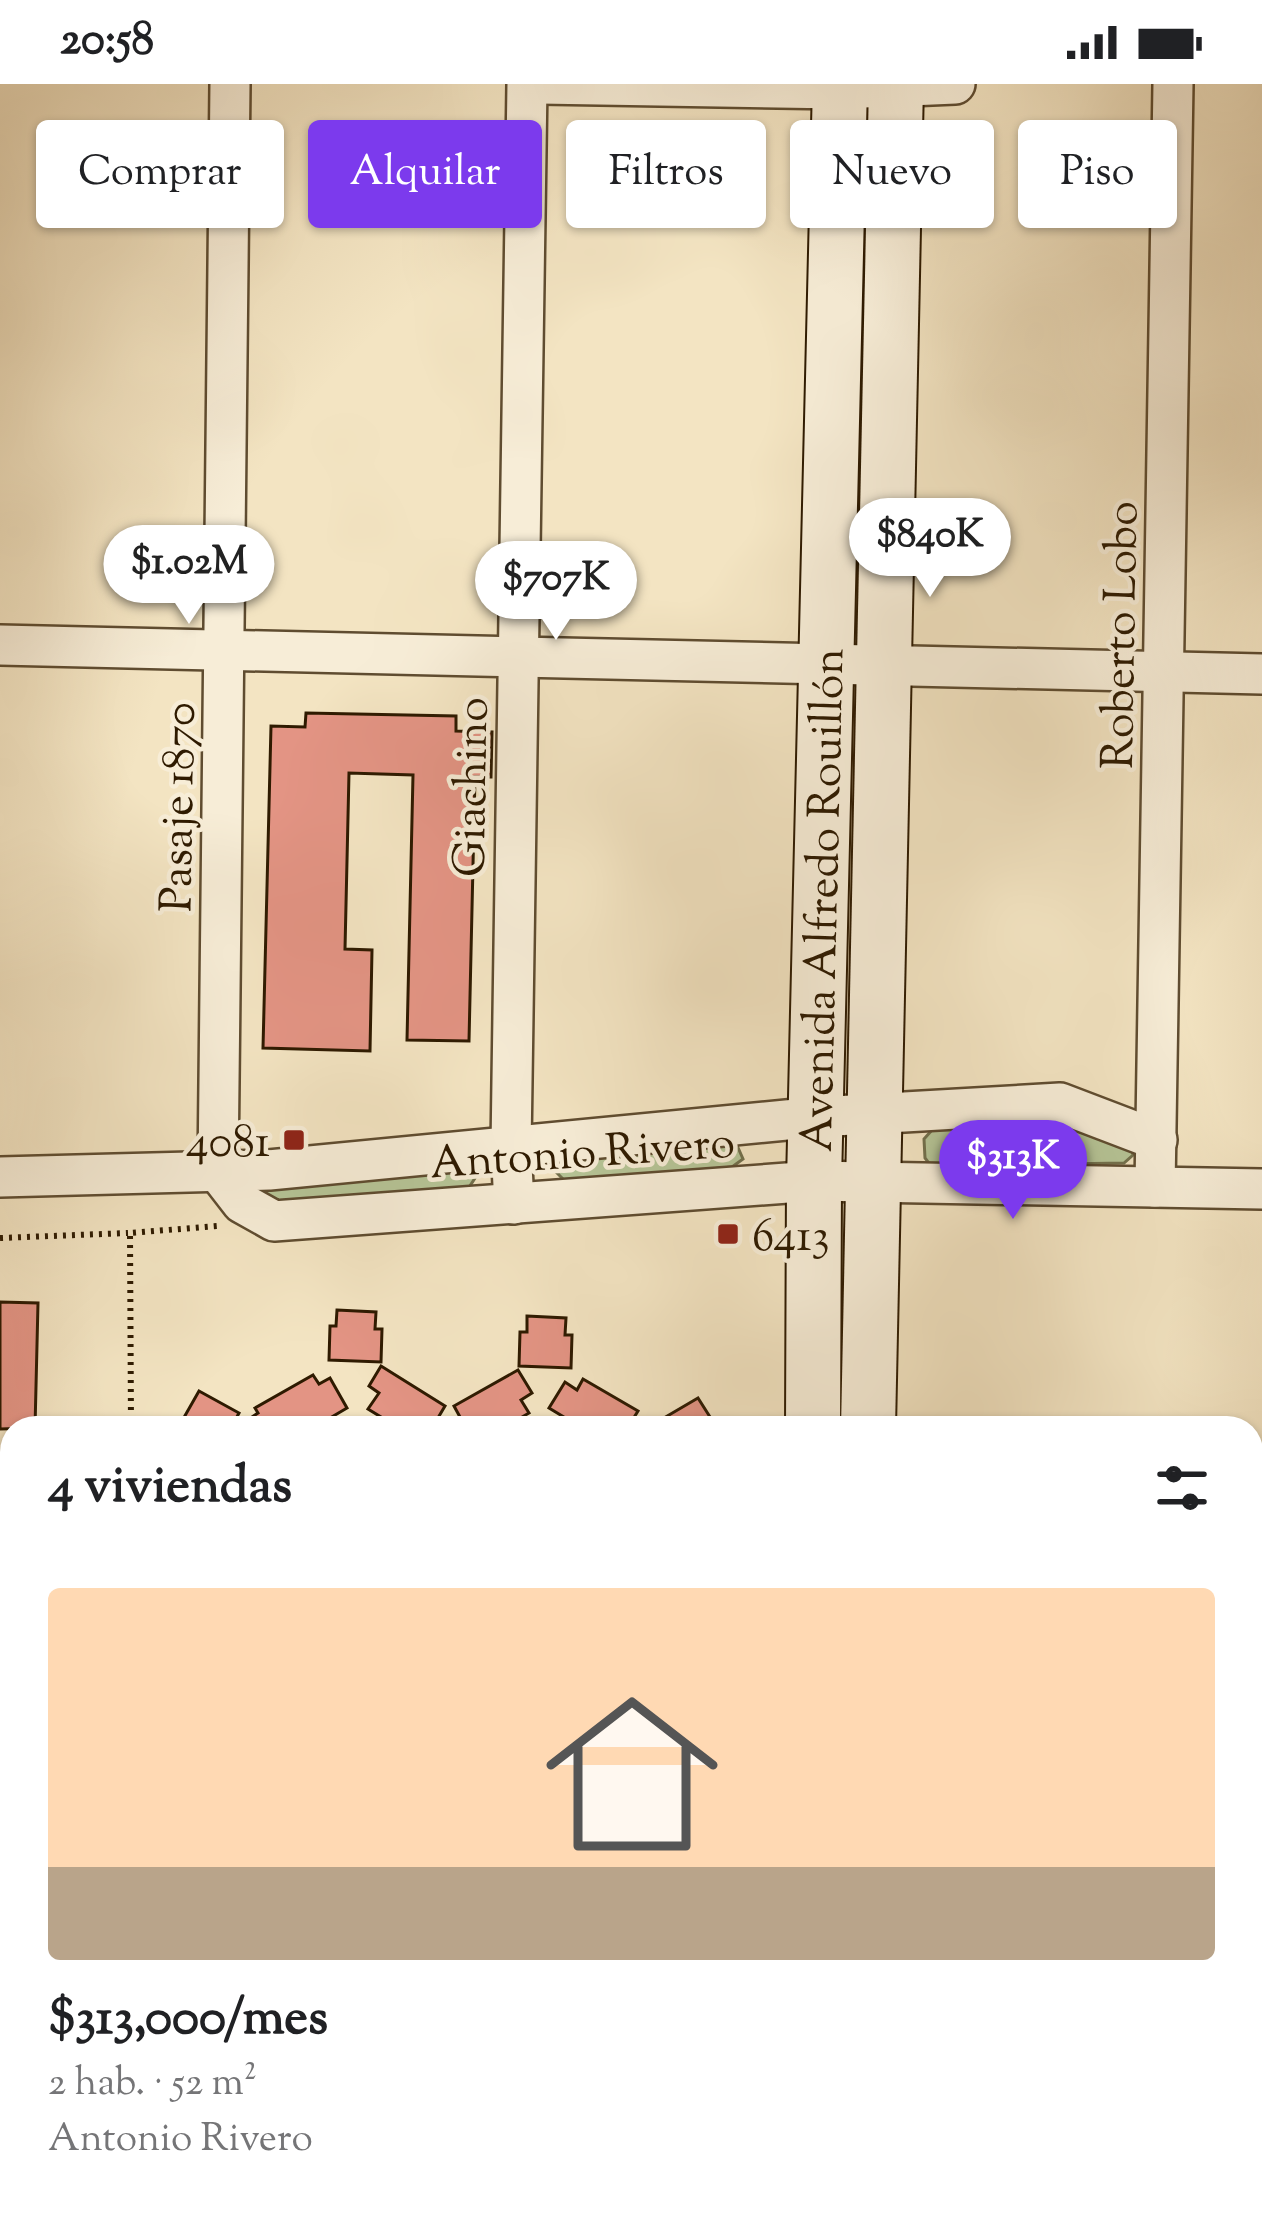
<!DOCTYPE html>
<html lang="es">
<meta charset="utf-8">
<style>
body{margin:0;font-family:"Sorts Mill Goudy",serif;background:#f6f6f6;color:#202124;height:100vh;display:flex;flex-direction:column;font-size:45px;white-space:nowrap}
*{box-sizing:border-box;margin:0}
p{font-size:39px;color:#757577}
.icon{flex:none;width:66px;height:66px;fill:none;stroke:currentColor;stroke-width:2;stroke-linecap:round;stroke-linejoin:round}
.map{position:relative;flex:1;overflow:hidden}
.panel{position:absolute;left:0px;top:1332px;width:1263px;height:807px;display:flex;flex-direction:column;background:#fff;border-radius:36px 36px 0 0;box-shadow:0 3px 9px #0004}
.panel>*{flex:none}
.banner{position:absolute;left:36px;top:36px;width:1191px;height:108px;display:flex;gap:24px}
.price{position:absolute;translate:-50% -102px;padding:0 27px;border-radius:42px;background:#fff;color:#222;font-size:39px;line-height:78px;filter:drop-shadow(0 3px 6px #0008)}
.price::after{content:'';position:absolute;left:50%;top:72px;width:36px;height:27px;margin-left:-18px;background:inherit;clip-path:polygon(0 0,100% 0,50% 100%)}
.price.active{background:#7c3aed;color:#fff}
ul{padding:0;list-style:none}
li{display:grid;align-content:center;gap:24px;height:636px;padding:0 48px}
li span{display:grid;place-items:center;height:372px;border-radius:12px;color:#555}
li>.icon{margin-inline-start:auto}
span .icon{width:216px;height:216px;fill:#fffc;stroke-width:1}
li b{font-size:51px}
h2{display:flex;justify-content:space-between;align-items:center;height:144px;padding:0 48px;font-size:51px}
.tag{padding:0 42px;border-radius:12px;background:#fff;box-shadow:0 3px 9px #0004;font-size:42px;line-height:108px}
.tag.active{background:#7c3aed;color:#fff}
.status{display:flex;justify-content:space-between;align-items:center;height:84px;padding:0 60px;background:#fff;direction:ltr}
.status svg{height:33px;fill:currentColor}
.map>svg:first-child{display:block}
</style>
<div class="status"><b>20:58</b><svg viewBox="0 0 49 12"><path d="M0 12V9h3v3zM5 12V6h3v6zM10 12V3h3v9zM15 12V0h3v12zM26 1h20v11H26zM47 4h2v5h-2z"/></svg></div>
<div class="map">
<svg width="1262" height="2138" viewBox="0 0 1262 2138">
<rect width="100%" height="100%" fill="#f3e4c2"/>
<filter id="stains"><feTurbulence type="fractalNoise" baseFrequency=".00167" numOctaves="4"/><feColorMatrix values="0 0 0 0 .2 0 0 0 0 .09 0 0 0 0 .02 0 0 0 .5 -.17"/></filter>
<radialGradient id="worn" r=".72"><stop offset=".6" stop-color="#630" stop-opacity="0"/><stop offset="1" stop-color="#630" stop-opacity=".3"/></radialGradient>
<!-- green -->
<g fill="#b6c597" stroke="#72704c" stroke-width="3">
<path d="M1059,1032L1130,1059L1133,1071L1124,1079L931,1082L925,1074L924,1055L933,1045Z"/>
<path d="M736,1059L743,1075L732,1083L579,1097H565L556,1088V1077Z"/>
<path d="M474,1083L477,1091L464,1111L289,1126L261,1116L262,1104Z"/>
</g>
<!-- building -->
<g fill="#e39484" stroke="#2e1a00" stroke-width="3">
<path d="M306,629L456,632V647L492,648L491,693H475L469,957L407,956L413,691L349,689L345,865L372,866L370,967L263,964L271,642L305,643Z"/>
<path d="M0,1218L38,1219L35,1344L0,1345Z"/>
<path d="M337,1226L376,1228L375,1245H382L381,1278L329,1276L330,1242H336Z"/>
<path d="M527,1232L566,1234L565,1251H572L571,1284L519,1282L520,1248H527Z"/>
<path d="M381,1282L445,1322L432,1344H399L368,1325L379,1309L369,1302Z"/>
<path d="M518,1286L532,1309L521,1316L529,1329L503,1344H466L454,1322Z"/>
<path d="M313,1291L319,1300L330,1294L347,1324L313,1344H254L249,1335L258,1329L255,1324Z"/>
<path d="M583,1295L638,1327L630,1340L637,1344H582L549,1324L565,1298L577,1306Z"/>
<path d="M199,1307L239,1329L231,1344H178Z"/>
<path d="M698,1314L717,1344H660L657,1338Z"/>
<path d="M0,2100L15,2127L0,2136Z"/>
<path d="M45,2127H123L128,2130L124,2138H63Z"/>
<path d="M146,2127H228L209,2138H152Z"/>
<path d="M260,2127H330L323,2138H269L257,2131Z"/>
<path d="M359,2127H424L428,2134L420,2138H365Z"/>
<path d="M452,2127H523L544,2138H465L450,2130Z"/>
<path d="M579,2127H649L652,2133L644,2138H560Z"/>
<path d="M667,2127H715L709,2138H670L663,2134Z"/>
</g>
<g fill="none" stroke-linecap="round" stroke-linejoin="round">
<!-- street casing -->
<g stroke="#5f4c30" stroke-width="44">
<g id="street">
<path d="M540,0L840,5L955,0"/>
<path d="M0,561L1262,590"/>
<path d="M218,1088L230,0"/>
<path d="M218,1088L242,1119L274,1137L814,1097L1262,1105"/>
<path d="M0,1093L269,1086L817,1033L1060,1019L1157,1056"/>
<path d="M1155,1103L1173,0"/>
<path d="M514,1120L511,1063L527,0"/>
<path d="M1251,1387L1262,1388"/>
<path d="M0,1471H12"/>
<path d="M1251,1687L1262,1688"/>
<path d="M0,1697H12"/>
<path d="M0,1973L12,1974"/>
<path d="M1251,2004L1262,2005"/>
</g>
</g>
<!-- secondary casing -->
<g stroke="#2e1a00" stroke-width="58">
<g id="secondary">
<path id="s1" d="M813,1344L814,1097L840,0"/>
<path d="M868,1344L896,0"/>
<path d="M797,2138V2127"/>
<path d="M851,2138V2127"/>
</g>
</g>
<!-- path -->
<g stroke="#2e1a00" stroke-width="6" stroke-dasharray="3 6" stroke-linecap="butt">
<path d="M0,1154L128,1149"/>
<path d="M131,1344L130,1149L217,1142"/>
</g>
<!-- street -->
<use href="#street" stroke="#f7edd7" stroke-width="39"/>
<!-- secondary -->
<use href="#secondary" stroke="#f7edd7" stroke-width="54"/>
</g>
<!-- markers -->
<g fill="#8f2418" stroke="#f7edd7" stroke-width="4.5">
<rect x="282" y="1044" width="24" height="24" rx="6"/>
<rect x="716" y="1138" width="24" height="24" rx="6"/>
</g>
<g text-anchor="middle" stroke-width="9" stroke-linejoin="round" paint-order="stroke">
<!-- street labels -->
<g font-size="45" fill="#2e1a00" stroke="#f7edd7">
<text transform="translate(1118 551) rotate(-89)" y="16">Roberto Lobo</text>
<text transform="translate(469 703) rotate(-89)" y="16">Giachino</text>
<text transform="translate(176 723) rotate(-89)" y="16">Pasaje 1870</text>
<text dy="16" stroke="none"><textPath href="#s1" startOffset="528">Avenida Alfredo Rouillón</textPath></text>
<text transform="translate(582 1067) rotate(-4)" y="16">Antonio Rivero</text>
</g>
<!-- poi labels -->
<g font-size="45" fill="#2e1a00" stroke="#f7edd7" text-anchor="end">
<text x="270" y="1072">4081</text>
<text x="752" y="1166" text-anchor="start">6413</text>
</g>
</g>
<rect width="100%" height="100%" filter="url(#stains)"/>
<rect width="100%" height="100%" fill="url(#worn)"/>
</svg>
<b class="price" style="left:930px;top:516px">$840K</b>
<b class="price" style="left:189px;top:543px">$1.02M</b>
<b class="price" style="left:556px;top:559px">$707K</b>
<b class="price active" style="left:1013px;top:1138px">$313K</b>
<div class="banner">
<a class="tag">Comprar</a>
<a class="tag active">Alquilar</a>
<a class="tag">Filtros</a>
<a class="tag">Nuevo</a>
<a class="tag">Piso</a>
</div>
<section class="panel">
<h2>4 viviendas<svg class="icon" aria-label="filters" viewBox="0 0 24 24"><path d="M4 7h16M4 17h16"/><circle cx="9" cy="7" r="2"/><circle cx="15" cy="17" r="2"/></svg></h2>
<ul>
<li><span style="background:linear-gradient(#ffd9b3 75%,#b9a48a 0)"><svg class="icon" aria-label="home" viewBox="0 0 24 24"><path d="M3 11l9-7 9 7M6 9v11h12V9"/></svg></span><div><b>$313,000/mes</b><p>2 hab. · 52 m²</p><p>Antonio Rivero</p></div></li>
</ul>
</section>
</div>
